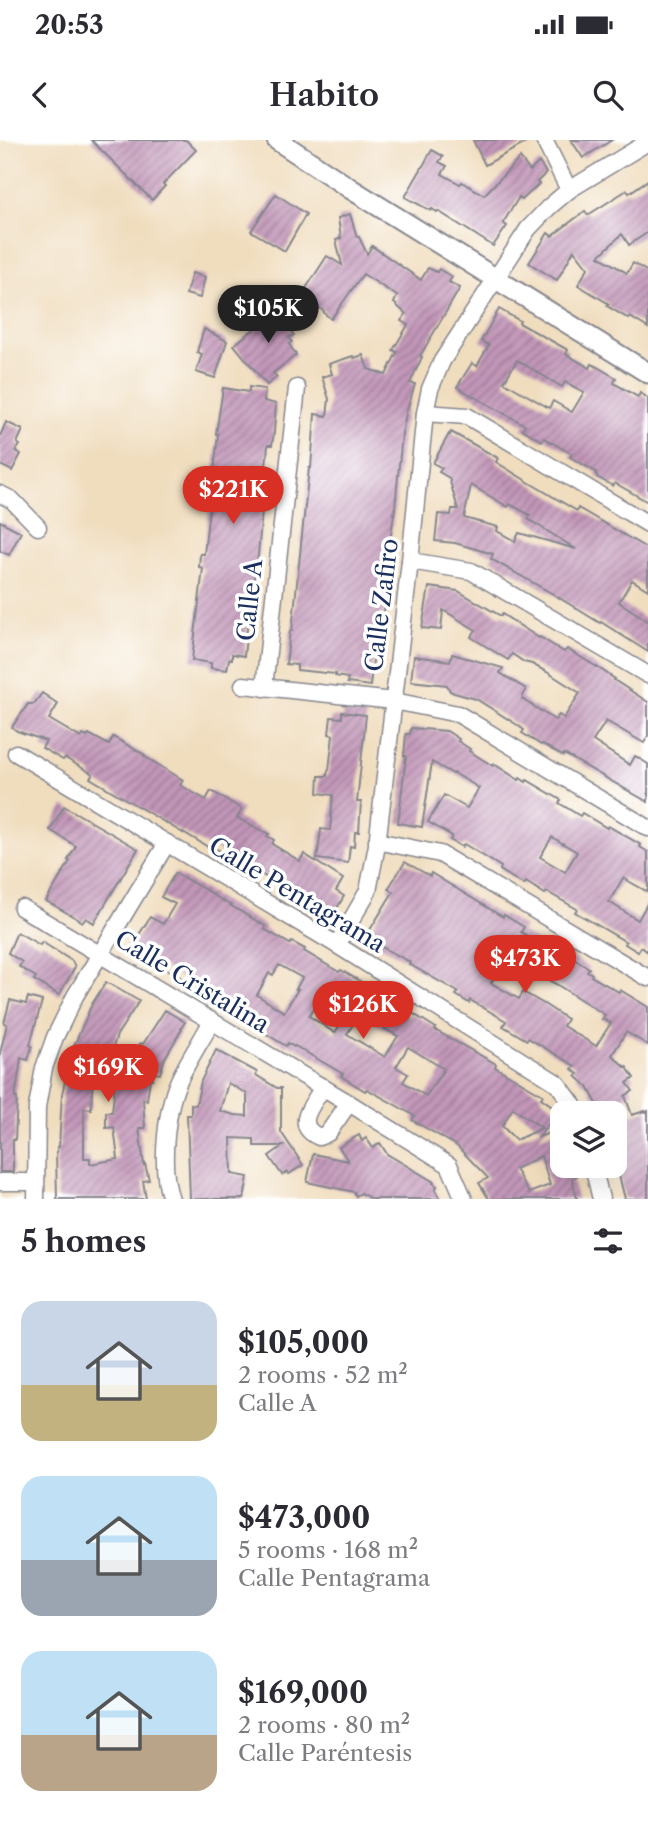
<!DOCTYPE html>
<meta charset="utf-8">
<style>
body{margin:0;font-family:"Libre Caslon Text",serif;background:#f2f2f3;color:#2b2b33;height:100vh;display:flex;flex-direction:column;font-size:26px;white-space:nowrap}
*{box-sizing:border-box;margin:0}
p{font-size:23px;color:#7c7c81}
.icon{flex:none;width:38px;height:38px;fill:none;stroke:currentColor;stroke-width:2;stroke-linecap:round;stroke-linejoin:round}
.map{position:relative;height:1059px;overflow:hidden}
.details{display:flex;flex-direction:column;background:#fff;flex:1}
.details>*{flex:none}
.buttons{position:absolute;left:550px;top:961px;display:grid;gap:14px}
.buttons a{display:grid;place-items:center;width:77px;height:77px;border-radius:14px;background:#fff;box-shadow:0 7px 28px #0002;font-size:35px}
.price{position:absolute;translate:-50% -60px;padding:0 16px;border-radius:24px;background:#d93025;color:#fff;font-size:23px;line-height:46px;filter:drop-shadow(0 2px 4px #0008)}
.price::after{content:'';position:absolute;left:50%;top:42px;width:21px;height:16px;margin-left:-10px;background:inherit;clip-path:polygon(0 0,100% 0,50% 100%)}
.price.on{background:#222;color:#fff}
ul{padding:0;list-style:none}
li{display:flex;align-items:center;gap:21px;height:175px;padding:0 21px}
li span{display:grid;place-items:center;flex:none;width:196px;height:140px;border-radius:21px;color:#555}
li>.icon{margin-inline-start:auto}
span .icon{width:84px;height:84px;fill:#fffc;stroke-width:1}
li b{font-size:30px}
h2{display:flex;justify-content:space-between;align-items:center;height:84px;padding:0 21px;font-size:30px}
.status{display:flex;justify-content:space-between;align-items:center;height:49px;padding:0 35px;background:#fff;direction:ltr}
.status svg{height:19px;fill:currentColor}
header{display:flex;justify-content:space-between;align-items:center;height:91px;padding:0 21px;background:#fff;font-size:32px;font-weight:600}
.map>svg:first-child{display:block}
</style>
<div class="status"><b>20:53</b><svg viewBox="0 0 49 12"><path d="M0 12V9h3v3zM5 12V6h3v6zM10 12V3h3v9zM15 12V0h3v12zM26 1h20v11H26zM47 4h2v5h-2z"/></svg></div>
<header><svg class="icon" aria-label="back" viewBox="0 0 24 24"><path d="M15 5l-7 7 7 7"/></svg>Habito<svg class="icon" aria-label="search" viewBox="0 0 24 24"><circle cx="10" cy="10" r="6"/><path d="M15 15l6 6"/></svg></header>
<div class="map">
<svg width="648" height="1059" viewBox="0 0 648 1059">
<defs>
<pattern id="building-hatch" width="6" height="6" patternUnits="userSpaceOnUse" patternTransform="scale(1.75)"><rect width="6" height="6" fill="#c296b8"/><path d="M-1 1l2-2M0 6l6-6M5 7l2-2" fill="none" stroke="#9d7b99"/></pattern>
</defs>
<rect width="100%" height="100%" fill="#fff"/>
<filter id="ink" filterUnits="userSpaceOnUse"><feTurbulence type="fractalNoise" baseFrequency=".0143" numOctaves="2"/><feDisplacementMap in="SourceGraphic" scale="14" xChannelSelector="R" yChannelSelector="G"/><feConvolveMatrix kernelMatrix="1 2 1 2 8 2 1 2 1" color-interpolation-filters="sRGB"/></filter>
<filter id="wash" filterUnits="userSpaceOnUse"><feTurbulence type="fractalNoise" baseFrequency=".00686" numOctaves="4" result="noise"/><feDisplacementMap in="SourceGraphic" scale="28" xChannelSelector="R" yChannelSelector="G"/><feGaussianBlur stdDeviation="1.57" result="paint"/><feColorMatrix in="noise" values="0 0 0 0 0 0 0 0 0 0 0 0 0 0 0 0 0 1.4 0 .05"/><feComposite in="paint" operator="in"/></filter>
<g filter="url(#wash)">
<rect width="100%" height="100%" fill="#f0ddbe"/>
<g id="blocks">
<!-- building -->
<g fill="url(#building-hatch)" fill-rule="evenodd">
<path d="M91,0H186L196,10L163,44L165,46L152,60Z"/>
<path d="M473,0H531L485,25Z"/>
<path d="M571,0H612L583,18Z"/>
<path d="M432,10L443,16L439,22L447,26L442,34L460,44L462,42L484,55L520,18L530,31L539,22L546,33L537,42L539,44L522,60L519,57L503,83L507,86L493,106L438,71L437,72L432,69L431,71L405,57Z"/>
<path d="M648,40V92L629,105L622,94L599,116L627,133L633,123L648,132V188L630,177L629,179L607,166L609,164L578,145L588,128L574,110L557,140L529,123L548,93L552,96L585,71L588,75L627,50L629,53Z"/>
<path d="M276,54L306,74L285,111L251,91Z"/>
<path d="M350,74L357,97H359L367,114L372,106L421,140L428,128L437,132L439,129L452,137L449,142L460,148L420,216L422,217L410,243L415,244L406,273L402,294L395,368L385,434H387L383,484L379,511H374L370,546L347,543L348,538L335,536L336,534L297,530V525L286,524L290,491H292L309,328H311L315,274L327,276L329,259L322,237L332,234L329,224L353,216L354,218L363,215L368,229L386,235L397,212L393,210L408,185L401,181L406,174L394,163L397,156L363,134L331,179L324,173V171L301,156L327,116L342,125L336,100L341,98L338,78Z"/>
<path d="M192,133L205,137L200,158L186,154Z"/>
<path d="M273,166L294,195L289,198L292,202L289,204L296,215L273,233L277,237L267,245L234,205L258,186L254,180Z"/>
<path d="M499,169L520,181L519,183L568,210L566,214L590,228L592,224L616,238L614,243L638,257L640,253L648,258V362L615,343L613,346L597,337L596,332L570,317L572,314L544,298L542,301L522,289L525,285L457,247L472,223L477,226L489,205L481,201ZM517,220L562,247L565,242L584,252L572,272L553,261L549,268L504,242Z"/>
<path d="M204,189L227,201L215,238L196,232L202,214L197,212Z"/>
<path d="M249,247L265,249L264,261L276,264L274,292L272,305H268L258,415L249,470L244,516L232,514V519H229L227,530L211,528V523L192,520L203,428L199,427L200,414H204L213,332H214L218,294H216L223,248L249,252Z"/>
<path d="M6,282L23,290L17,303L20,305L16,311L21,314L12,331L0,325V296Z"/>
<path d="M451,292L498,318L496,322L525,340L577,371L578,368L648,409V450L632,440L619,462L648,481V512L601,482L600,483L553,454L491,419L493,414L455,403L435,401L438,374L451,375L452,369H458L449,338L439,332L442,328L433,323L449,294L450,295ZM471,345L508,367L510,364L530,375L528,379L576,409L519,393L515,401L497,391L498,387L464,378Z"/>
<path d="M0,381L21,392L9,415L0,411Z"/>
<path d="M429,447L458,451L501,476L502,474L539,498L540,497L564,512L567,509L597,527L615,539L614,540L648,562V596L644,603L606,581L593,601L630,625L635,616L648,624V662L564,614L563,616L542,604L541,605L522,593L524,590L519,586L476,559L454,553L450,551L447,545L411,541L414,516L450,521L452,514L503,528L500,533L526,549L522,559L555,580L559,575L564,578L580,553L547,532L532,524L524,522L512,514L508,520L471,497L476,490L443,470L441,490L422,488Z"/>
<path d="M42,553L58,564L49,579L81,598L83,595L87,597L89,594L109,605L113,597L145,615L144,616L183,640L180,645L206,660L211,651L242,669L237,678L269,694L267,696L274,700L272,704L300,721L304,714L343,739L336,751L344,756L336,770L334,768L329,776L307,762L305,766L281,752L284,748L236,719L211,706L210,708L183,692V693L90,638L93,634L65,618L63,620L42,608L46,601L17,591L12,587L28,564H34Z"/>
<path d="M342,572L366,575L357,662H361L359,692H355L354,707L350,706L348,723L317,719L321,689L330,690L333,655L318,653L319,636H327L328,630H329L333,595L329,594L331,577L342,578Z"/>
<path d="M411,588L447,591L459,599L458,601L470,609L469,611L493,626L494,624L519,640L520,638L526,642L527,640L561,660L559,663L580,676L582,673L607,688L608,686L641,705L640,707L648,712V752L623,738L609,762L638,780L648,762V812L641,807L638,812L625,804L626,802L575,772L577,769L547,752L545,754L526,742L524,745L500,730L501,727L464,704L462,707L450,700L452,696L428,682L444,655L467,668L479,648L454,633L453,634L432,622L422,687L398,683L406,616H404L406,594H410ZM552,697L577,712L565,732L540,717Z"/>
<path d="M64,666L138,709L94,783L86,778L83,782L46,761L70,721L68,720L76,706L50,690Z"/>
<path d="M405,722L430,736L431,733L503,777L504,775L524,787L521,792L548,808L551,802L573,814L572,817L589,828L587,831L592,834L591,836L619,852L620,850L648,867V905L626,892L612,915L625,927L626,926L634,938L627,943L633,951L625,956L632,975L645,971L646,972L648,971V1059H625L614,1016V973H602L588,947L576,936L578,934L572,929L575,926L528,898L527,900L503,886L506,881L470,860L469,863L456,855L458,852L409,824L410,822L365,798L393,752L388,749ZM507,813L536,830L535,833L556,844L605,875L602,879L611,883L596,906L563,886L567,879L544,864L523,852L519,859L491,843L495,836L492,834L504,815L506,816Z"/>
<path d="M175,733L213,754V755L265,786L264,789L290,804L292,802L305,809L304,811L339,832L341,830L365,844L362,849L410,877L412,873L436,888L435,890L496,924L495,927L543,955L541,958L562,973H553L554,976L539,997L562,988V1026H573L577,1036L572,1038L577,1059H489L479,1043L488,1038L457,1006L412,980L415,976L367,949L365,951L341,936L343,934L295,906L294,907L288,903L286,906L227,870L228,867L224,863L151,820L149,822L131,811L134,807L132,806L150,777L163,784L175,764L161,757ZM279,825L302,838L296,849H298L284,872L257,855L269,833L273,835ZM320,857L347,873L335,893L309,876ZM359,875L398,896L385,917L347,894ZM408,907L444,929L426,956L403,942L408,934L396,927ZM513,968L542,988L516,1000L502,986ZM541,1016L550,1045L529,1053L515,1029Z"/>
<path d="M17,792L40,805L42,802L72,821L75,827L59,855L34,840L36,837L19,827L22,822L8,813Z"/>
<path d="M106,842L139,861L117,895L109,920L132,927L140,903L143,904L165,870L185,882L181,888L182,889L165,918L160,934L153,933V939H150L147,960L143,959L145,988H139L144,1025L145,1024L149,1040L143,1041L146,1059H57L56,1012H57V1007H59L62,954L73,908L92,864ZM93,937L115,943L112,972H106V988L114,987L118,1019L90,1024V1018H84V968L91,969Z"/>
<path d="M28,857L42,861L30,905L32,906L28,920L21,918L15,958H17L15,1000H13V1032H0V913L7,884L4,883L10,860L26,864Z"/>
<path d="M216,910L257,932L256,935L277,948H281V992L303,1025L289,1034L287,1032L282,1035L269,1016L283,1006H254V999L231,998L232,1034L248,1037L244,1059H190L187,975H191V964L196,965L201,941ZM228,943L247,954V976L235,975L220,971Z"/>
<path d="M359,995L362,1001L366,998L373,1008L380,1003L387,1014L434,1042L433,1043L437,1046L435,1050L440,1059H371L361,1053L356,1056L354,1052L307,1042L313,1014L348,1021L339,1007Z"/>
</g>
</g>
</g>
<g filter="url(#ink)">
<use href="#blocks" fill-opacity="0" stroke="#86868e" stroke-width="2"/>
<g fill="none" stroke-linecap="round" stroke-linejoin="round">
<!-- minor casing -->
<g stroke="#86868e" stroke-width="19">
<g id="minor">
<path d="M544,0L569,50"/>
<path d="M425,273L467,276L648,384"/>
<path d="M0,354L12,360L38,387"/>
<path d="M410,421L471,431L648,535"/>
<path d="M243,545L394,561L458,574L648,688"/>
<path d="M264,548L297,248"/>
<path d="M16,613L337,805L557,943L572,963L577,973"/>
<path d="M377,701L440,714L648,838"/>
<path d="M22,768L349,963L449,1025L464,1059"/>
<path d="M337,805L368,751L377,705L410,421L425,273L430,249L442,221L528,89L549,67L569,50L648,2"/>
<path d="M323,947C313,965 292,985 319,997L328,993L349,963"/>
<path d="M593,1026L601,1059"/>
<path d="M0,1042H35"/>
<path d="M36,1059L37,967L44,928L55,897L75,856L167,703"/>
<path d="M171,1059C159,1027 166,964 182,934C191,916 202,899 212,881"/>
</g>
</g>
<!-- tertiary casing -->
<g stroke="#86868e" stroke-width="23">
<path id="tertiary" d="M277,0L351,49L648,233"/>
</g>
<!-- minor -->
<use href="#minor" stroke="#fff" stroke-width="16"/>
<!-- tertiary -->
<use href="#tertiary" stroke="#fff" stroke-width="19"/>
</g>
</g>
<g text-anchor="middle" stroke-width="7" stroke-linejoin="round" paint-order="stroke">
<!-- street labels -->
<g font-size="24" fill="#1b2f5e" stroke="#fff">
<text transform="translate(250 460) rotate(-84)" y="8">Calle A</text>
<text transform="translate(382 465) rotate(-83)" y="8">Calle Zafiro</text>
<text transform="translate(297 755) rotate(31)" y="8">Calle Pentagrama</text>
<text transform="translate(192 842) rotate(31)" y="8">Calle Cristalina</text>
</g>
</g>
</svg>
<div class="buttons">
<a><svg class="icon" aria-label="layers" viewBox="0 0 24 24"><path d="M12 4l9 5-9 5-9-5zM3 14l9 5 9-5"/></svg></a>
</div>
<b class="price on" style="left:268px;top:205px">$105K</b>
<b class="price" style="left:233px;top:386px">$221K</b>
<b class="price" style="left:525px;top:855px">$473K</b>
<b class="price" style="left:363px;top:901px">$126K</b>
<b class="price" style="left:108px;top:964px">$169K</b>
</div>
<section class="details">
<h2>5 homes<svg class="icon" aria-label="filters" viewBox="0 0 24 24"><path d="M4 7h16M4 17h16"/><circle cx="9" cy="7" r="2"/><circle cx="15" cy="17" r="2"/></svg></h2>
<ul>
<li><span style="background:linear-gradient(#c9d6e8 60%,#c2b280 0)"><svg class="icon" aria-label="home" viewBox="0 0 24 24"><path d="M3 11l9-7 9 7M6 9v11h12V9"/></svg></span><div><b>$105,000</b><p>2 rooms · 52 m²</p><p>Calle A</p></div></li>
<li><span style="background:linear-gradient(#bfe0f5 60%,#9aa5b1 0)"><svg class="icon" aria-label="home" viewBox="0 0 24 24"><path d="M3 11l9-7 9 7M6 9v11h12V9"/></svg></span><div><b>$473,000</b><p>5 rooms · 168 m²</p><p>Calle Pentagrama</p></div></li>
<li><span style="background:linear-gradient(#bfe0f5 60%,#b9a48a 0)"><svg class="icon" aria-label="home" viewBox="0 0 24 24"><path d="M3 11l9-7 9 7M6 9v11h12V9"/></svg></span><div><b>$169,000</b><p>2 rooms · 80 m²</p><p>Calle Paréntesis</p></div></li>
</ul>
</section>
